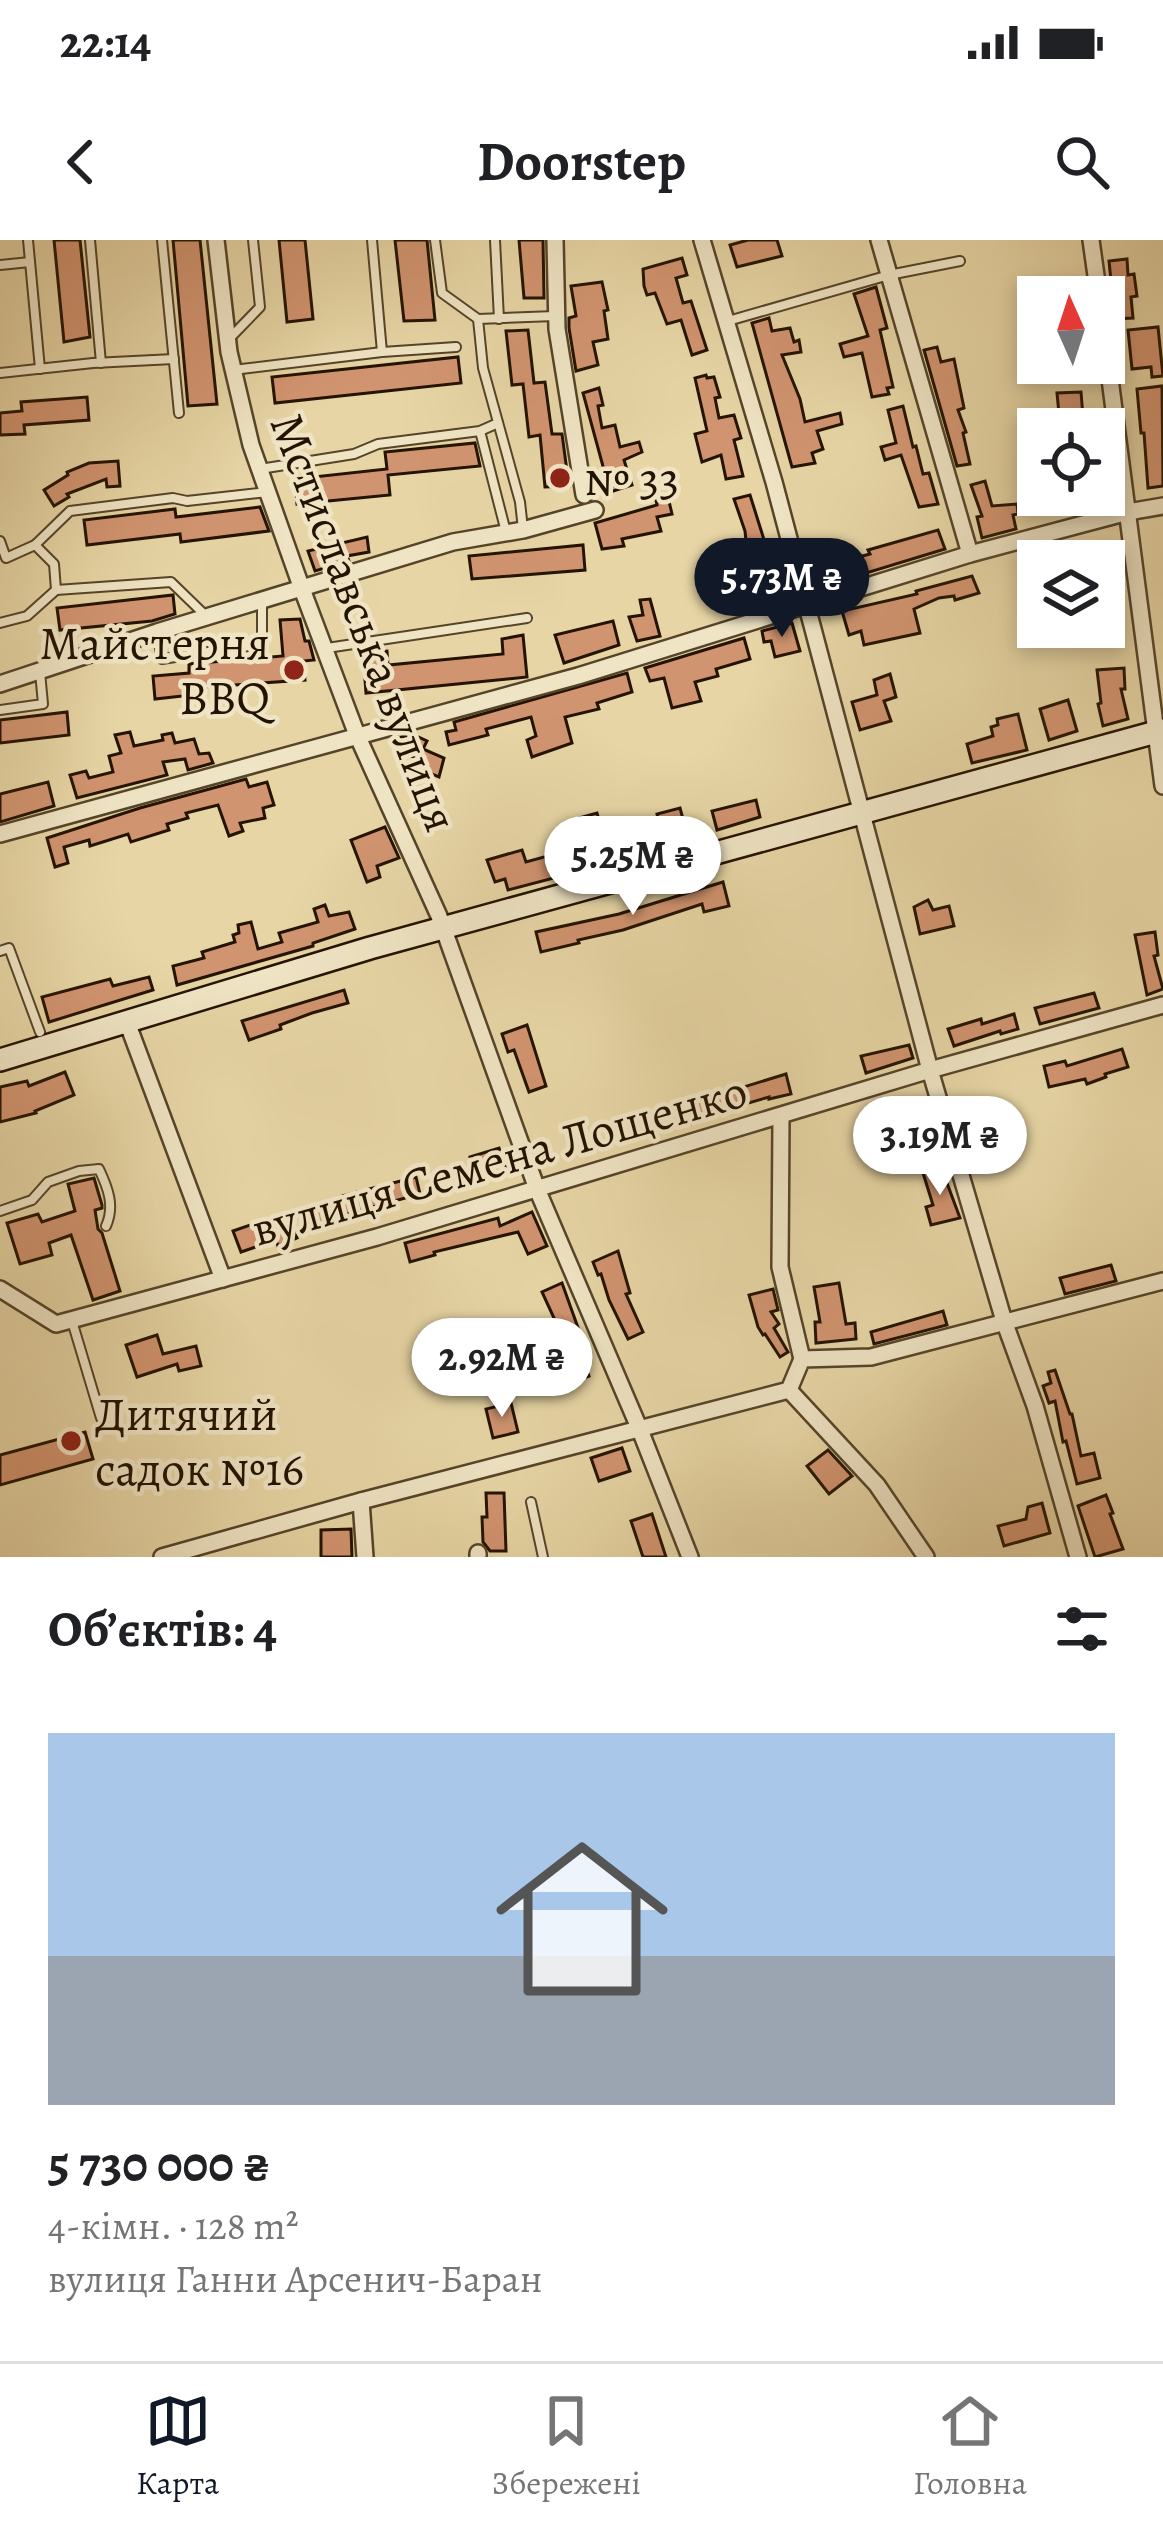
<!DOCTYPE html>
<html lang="uk">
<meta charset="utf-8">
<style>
body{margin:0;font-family:Alegreya,serif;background:#f6f6f6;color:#202124;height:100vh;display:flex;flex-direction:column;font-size:45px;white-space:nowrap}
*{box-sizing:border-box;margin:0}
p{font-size:39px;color:#757577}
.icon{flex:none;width:66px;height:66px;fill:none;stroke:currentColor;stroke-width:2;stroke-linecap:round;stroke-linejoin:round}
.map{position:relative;height:1317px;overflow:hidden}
.sheet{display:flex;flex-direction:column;background:#fff;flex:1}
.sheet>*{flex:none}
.needle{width:78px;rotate:357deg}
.controls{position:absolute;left:1017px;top:36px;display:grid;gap:24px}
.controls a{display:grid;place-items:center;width:108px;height:108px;border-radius:0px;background:#fff;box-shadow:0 6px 18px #0003;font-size:60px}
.price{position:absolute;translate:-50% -102px;padding:0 27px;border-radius:42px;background:#fff;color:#222;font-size:39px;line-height:78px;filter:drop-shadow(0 3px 6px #0008)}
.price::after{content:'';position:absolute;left:50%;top:72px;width:36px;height:27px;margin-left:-18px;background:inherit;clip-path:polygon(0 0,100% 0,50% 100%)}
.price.selected{background:#111827;color:#fff}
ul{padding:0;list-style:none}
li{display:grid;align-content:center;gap:24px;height:636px;padding:0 48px}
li+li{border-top:3px solid #e0e0e0}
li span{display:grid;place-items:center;height:372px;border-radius:0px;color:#555}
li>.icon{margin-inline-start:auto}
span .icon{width:216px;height:216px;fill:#fffc;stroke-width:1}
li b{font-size:51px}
h2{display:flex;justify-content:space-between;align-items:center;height:144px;padding:0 48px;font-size:51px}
.status{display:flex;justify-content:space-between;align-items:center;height:84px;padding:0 60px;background:#fff;direction:ltr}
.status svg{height:33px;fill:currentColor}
header{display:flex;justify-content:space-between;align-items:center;height:156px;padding:0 48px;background:#fff;font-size:54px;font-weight:600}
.menu{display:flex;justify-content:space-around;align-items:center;height:168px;border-top:3px solid #e0e0e0;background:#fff;font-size:33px;color:#757577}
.menu a{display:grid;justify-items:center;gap:6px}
.menu .selected{color:#111827}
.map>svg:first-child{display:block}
</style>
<div class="status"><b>22:14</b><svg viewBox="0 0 49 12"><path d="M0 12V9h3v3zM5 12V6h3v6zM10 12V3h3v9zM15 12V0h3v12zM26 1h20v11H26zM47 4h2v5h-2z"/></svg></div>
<header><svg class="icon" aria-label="back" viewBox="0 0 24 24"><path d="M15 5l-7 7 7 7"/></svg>Doorstep<svg class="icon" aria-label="search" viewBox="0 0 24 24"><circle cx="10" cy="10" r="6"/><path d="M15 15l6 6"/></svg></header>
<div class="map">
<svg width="1163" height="1317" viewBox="0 0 1163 1317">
<rect width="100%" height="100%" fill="#e7d5a5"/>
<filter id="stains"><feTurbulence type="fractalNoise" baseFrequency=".00167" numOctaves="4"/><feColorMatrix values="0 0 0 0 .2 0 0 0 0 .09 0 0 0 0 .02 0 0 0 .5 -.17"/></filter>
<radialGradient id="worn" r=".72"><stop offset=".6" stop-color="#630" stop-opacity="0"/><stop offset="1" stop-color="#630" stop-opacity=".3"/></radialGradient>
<!-- building -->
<g fill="#d19470" stroke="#241300" stroke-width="3">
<path d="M54,0H80L90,97L64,102Z"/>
<path d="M173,0H200L217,164L188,166Z"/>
<path d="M279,0H305L313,79L287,82Z"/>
<path d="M395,0H427L435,80L404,81Z"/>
<path d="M519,0H543L544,58H524Z"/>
<path d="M748,0H777L782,16L737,27L730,5Z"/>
<path d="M682,18L687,35L676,38L683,63L691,61L707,110L692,115L681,80L667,84L655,53L647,55L644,46L643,29Z"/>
<path d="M1127,19L1128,35L1134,34L1137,56L1131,57L1133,78L1115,79L1109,21Z"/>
<path d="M602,42L608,70L604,71L608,99L593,102L598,125L576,131L569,88V78L576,76L571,46Z"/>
<path d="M876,47L887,88L880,90L893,147L887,148L889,154L872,157L862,113L844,117L840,104L868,96L854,54Z"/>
<path d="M769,78L772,91L790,88L794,102L799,100L801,112L782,115L800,159L805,182L840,173L842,184L817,191L823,209L812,213L815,223L792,227L790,220L752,83Z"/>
<path d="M1158,87L1163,136L1152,137L1151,127L1132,129L1128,90Z"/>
<path d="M528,90L534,143L545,142L552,194H562L569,246L545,247L540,195L529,197L523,144L512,145L506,91Z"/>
<path d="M937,107L941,122L954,119L964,168L958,170L966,192L963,193L970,224L957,226L924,110Z"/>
<path d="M458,117L461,143L275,163L272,137Z"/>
<path d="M706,135L707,138L714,137L720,157L715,158L719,178L734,175L741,198L734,200L743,236L726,239L721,215L702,222L695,194L707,191L695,138Z"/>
<path d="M1162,146L1163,246L1148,248L1144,193H1141L1137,149Z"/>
<path d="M599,148L603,165L598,166L602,188L615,185L620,207L639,202L642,212L624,220L632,245L610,252L583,153Z"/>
<path d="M1081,152L1084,189H1064L1061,174H1059L1057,153Z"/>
<path d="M87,157L89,180L24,185L25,194L0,195V173L22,171L21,162Z"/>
<path d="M903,166L913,207L916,206L923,234L929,233L938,264L919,267L901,215L885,220L881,207L896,203L888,170Z"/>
<path d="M475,203L480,226L388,235L390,255L297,264L295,239L387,229L385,212Z"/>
<path d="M118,221L120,246L107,247L106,239L67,254L69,257L54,266L44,250L68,235L67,232L89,223Z"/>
<path d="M985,241L992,266L1017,264L1018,274L1013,275L1016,289L982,298L977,277L982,276L971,245Z"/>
<path d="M750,255L766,306L747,310L745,291L734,259Z"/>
<path d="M668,257L672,274L657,277L661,291L622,299L624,306L602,309L595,283L657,265L656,260Z"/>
<path d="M260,267L269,291L181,302L180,294L87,305L84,280L175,269L176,277Z"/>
<path d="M938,290L945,309L827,345L821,327L870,314L868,310Z"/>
<path d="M367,297L369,312L347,316L349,321L315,331L308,311Z"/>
<path d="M583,305L585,330L472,339L469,316Z"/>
<path d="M783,324L786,332L765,337L774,363L737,374L731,358L737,356L734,344L760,336L759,328Z"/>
<path d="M972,336L979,353L955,360L954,356L939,358L914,369L920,393L864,405L861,391L849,395L842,371L917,354L916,351Z"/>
<path d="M173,355L175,374L152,381L60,390L57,368Z"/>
<path d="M650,359L660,396L637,401L629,377L643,375L640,360Z"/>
<path d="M300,379L305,401H309L314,420L303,421L305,440L192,448V455L155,459L153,436L189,433V424L283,416L280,380Z"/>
<path d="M613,381L619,405L564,423L555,395Z"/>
<path d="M792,383L800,411L775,417L771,401L764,402L762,391Z"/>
<path d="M523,395L527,437L366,453L363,413L387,411L388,425L503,414L502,399Z"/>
<path d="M744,398L750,419L716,429L718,436L695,442L701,461L672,468L664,438L650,441L645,428Z"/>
<path d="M1124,428L1125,449H1121L1128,479L1103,486L1098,464L1101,463L1097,430Z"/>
<path d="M627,433L632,452L597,463L599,469L565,477L572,503L532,517L527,500L536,496L531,477L486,489L488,495L449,505L446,492L456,490L454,482Z"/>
<path d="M890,434L896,457L884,461L891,481L860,490L852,462L877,455L874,440Z"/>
<path d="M1068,460L1077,491L1049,500L1040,469Z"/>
<path d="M67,472L69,495L0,503V480Z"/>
<path d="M1018,474L1027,510L972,523L967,504L993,496L991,487L998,485L997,479Z"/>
<path d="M130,492L134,506L163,500L162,495L172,493L175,503L194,499L199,514L209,513L213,523L188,530L185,519L163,522L167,535L77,558L70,535L86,531L89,538L113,532L109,516L121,513L115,495Z"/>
<path d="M412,494L427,501L423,509L444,518L439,537L419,529L422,521L396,509L401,497Z"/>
<path d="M246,539L249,547L267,542L274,565L263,568L265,578L240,583L243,591L229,596L218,565L186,573L188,578L167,584L169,590L131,602L128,594L90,606L89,600L64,607L68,623L55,627L47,598L140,568Z"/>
<path d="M48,542L54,566L0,582V554Z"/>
<path d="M756,560L760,577L717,590L712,571Z"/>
<path d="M680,568L686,590L680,592L683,601L645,611L646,614L595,626L588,601L582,603L575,579L597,573L607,607L662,594L657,574Z"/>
<path d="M385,587L399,618L377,626L380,637L367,642L351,600Z"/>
<path d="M522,610L526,622L566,611L573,633L508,650L505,639L495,642L487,620Z"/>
<path d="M723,642L729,666L704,672L702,664L623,690L578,700L579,703L541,712L536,692L619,674Z"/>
<path d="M928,660L933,670L949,666L954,686L920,694L914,667Z"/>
<path d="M325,665L329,676L349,672L355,689L313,703V706L177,745L173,726L204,718L202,712L235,702L233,695L239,693L238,685L251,682L258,709L282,702L279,693L318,682L314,669Z"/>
<path d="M1155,692L1158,715L1154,716L1163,749L1147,755L1135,695Z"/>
<path d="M149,737L153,750L49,782L42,757L110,739L113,746Z"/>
<path d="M344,750L348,763L312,773L280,785L281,789L249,800L242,781Z"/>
<path d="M1094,753L1099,768L1040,784L1035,768Z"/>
<path d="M1014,774L1018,789L1001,794L1000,791L954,806L948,789L981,779L982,784Z"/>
<path d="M527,785L546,846L529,852L514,810L508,812L502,794Z"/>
<path d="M909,805L913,818L866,833L861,816Z"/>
<path d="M1122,809L1128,827L1105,834L1106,837L1087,844L1085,839L1049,847L1044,826L1065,821L1067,826Z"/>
<path d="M65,832L74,855L35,871L36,873L0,882V847L27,841L29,846Z"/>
<path d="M786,834L791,854L769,859V857L714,873L715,877L692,884L685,865Z"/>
<path d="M499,908L507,932L478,941L470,917Z"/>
<path d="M941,927L960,978L931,985L926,967L933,965L923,933Z"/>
<path d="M416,937L420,954L340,976L315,989L307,972L342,956Z"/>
<path d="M94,938L102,965V968L95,970L98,989L102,993L120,1051L93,1060L71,995L49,1003L52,1015L20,1024L7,983L38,974L42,982L75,971L68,944Z"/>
<path d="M532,972L547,1006L528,1014L518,992L434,1012L435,1015L410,1022L405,1003L498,978L500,986Z"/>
<path d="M289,979L297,998L278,1006L276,1000L241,1012L233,991L256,983L259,991Z"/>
<path d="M618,1011L630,1053L626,1054L643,1092L628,1099L609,1060L601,1034L598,1035L593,1022Z"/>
<path d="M1111,1025L1116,1041L1065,1054L1060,1038Z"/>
<path d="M562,1043L581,1096L575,1099L589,1136L567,1144L557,1119L566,1115L556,1091L559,1089L542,1052Z"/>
<path d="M839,1043L846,1084L855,1083L856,1099L816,1103L815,1082H820L814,1047Z"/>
<path d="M773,1049L778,1070L771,1072L779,1084L774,1088L788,1112L780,1117L765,1094L763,1095L758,1087L749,1055Z"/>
<path d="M943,1071L947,1085L874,1104L871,1092Z"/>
<path d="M157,1095L163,1114L196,1106L201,1126L179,1131L177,1124L137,1137L126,1105Z"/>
<path d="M1055,1130L1070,1174H1072L1081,1216L1094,1213L1100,1238L1077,1244L1066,1201L1063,1202L1055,1161L1049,1163L1043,1146L1051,1143L1048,1132Z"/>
<path d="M511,1163L518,1192L493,1198L486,1169Z"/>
<path d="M85,1192L93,1219L0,1245V1215Z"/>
<path d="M622,1208L630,1231L599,1241L591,1218Z"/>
<path d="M828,1210L852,1236L829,1254L807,1226Z"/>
<path d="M486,1253H504L506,1311H490L483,1302L482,1277H487Z"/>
<path d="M1106,1255L1113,1273L1110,1274L1123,1309L1095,1317L1078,1266Z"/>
<path d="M1042,1263L1050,1293L1004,1306L998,1286L1026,1279L1028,1267Z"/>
<path d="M652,1274L666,1317H643L631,1281Z"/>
<path d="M351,1289L352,1317H321V1290Z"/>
</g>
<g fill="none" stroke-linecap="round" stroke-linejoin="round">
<!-- service casing -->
<g stroke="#554429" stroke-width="12">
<g id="service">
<path d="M28,0L40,129"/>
<path d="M90,0L101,123"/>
<path d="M162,0L179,173"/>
<path d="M372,0L382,112"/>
<path d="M435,0L442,53L478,79L483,128L520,262L523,289"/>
<path d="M495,0L499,79"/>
<path d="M0,25L30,22"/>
<path d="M478,79L555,76"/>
<path d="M728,81L889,35L960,21"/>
<path d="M229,99L260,67L253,0"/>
<path d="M233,130L382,112L456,107"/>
<path d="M0,133L93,123L174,119"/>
<path d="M480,191L506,292"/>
<path d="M260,229L354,214L378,204L480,191L498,183"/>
<path d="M0,301L6,318L35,305L54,324L56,350L27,376L0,383"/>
<path d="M35,305L70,271L173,258L187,261L268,252"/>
<path d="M56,350L171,342L207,377"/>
<path d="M157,392L162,419L262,404V362"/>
<path d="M327,408L527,378"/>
<path d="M0,470L43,464L40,432"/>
<path d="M0,711L9,708L40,792"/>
<path d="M0,971L32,960L48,942L79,931L99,929C108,948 115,966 106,986"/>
<path d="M72,1081L101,1178"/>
<path d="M531,1262L543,1317"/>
</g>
</g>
<!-- minor casing -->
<g stroke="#554429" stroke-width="20">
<g id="minor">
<path d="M216,0L229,112L251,205L302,349L357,495L439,676L537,949L640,1190L690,1317"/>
<path d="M555,0L557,89L584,255"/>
<path d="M702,0L774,242L930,830L1004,1081L1035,1166L1078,1317"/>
<path d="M879,0L970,314"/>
<path d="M1091,0L1099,57"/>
<path d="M1104,93L1163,546"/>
<path d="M0,444L157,392L453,302L523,290L595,270"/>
<path d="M0,594L578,436L970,314L1128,272L1163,266"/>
<path d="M127,782L223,1039"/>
<path d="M781,877L780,1027L802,1119"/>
<path d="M0,1049L56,1084L377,997L930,830L1163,765"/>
<path d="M789,1150L877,1245L926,1317"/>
<path d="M361,1261L365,1317"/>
<path d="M478,1313V1317"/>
<path d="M162,1317L361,1261L789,1150L802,1119L871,1117L1163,1041"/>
</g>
</g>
<!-- secondary casing -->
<g stroke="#241300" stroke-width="26">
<path id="secondary" d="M0,820L370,708L1163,490"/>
</g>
<!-- service -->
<use href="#service" stroke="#efe4c4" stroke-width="8"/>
<!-- minor -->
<use href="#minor" stroke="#efe4c4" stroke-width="15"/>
<!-- secondary -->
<use href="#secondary" stroke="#efe4c4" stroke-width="21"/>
</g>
<!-- markers -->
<g fill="#8f2418" stroke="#efe4c4" stroke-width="4.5">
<circle cx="560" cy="238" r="12"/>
<circle cx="294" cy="430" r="12"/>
<circle cx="71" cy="1201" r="12"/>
</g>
<g text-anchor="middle" stroke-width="9" stroke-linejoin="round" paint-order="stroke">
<!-- poi labels -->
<g font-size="48" fill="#241300" stroke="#efe4c4" text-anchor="start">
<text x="584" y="255">№ 33</text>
<text x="270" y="419" text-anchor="end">Майстерня<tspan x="270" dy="55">BBQ</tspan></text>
<text x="95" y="1190">Дитячий<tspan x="95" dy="55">садок №16</tspan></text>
</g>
<!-- street labels -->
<g font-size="48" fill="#241300" stroke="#efe4c4">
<text transform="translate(365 382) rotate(69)" y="17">Мстиславська вулиця</text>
<text transform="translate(499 919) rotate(-16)" y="17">вулиця Семена Лощенко</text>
</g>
</g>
<rect width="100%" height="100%" filter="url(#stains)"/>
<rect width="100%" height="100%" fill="url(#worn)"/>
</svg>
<div class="controls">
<a><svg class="needle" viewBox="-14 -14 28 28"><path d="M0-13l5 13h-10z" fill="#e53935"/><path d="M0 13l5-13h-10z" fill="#757577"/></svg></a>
<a><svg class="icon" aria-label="locate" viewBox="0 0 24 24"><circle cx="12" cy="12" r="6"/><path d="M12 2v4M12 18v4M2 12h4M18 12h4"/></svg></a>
<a><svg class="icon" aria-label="layers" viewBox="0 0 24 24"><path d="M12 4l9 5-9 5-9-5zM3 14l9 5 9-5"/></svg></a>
</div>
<b class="price selected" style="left:782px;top:400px">5.73M ₴</b>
<b class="price" style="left:633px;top:678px">5.25M ₴</b>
<b class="price" style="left:940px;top:958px">3.19M ₴</b>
<b class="price" style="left:502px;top:1180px">2.92M ₴</b>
</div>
<section class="sheet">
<h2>Об’єктів: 4<svg class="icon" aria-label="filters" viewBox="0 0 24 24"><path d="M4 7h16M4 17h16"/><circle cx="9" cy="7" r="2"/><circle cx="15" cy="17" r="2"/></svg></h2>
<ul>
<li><span style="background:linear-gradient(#a9c7e8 60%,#9aa5b1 0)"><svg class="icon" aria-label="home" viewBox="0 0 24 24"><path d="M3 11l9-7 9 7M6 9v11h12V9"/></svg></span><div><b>5 730 000 ₴</b><p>4-кімн. · 128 m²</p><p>вулиця Ганни Арсенич-Баран</p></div></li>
</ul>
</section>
<nav class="menu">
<a class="selected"><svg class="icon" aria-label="map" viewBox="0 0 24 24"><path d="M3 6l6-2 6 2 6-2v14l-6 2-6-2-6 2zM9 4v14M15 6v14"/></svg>Карта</a>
<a><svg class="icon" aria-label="saved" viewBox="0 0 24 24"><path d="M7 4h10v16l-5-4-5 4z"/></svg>Збережені</a>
<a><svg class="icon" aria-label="home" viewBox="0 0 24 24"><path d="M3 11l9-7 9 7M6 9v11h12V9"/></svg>Головна</a>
</nav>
